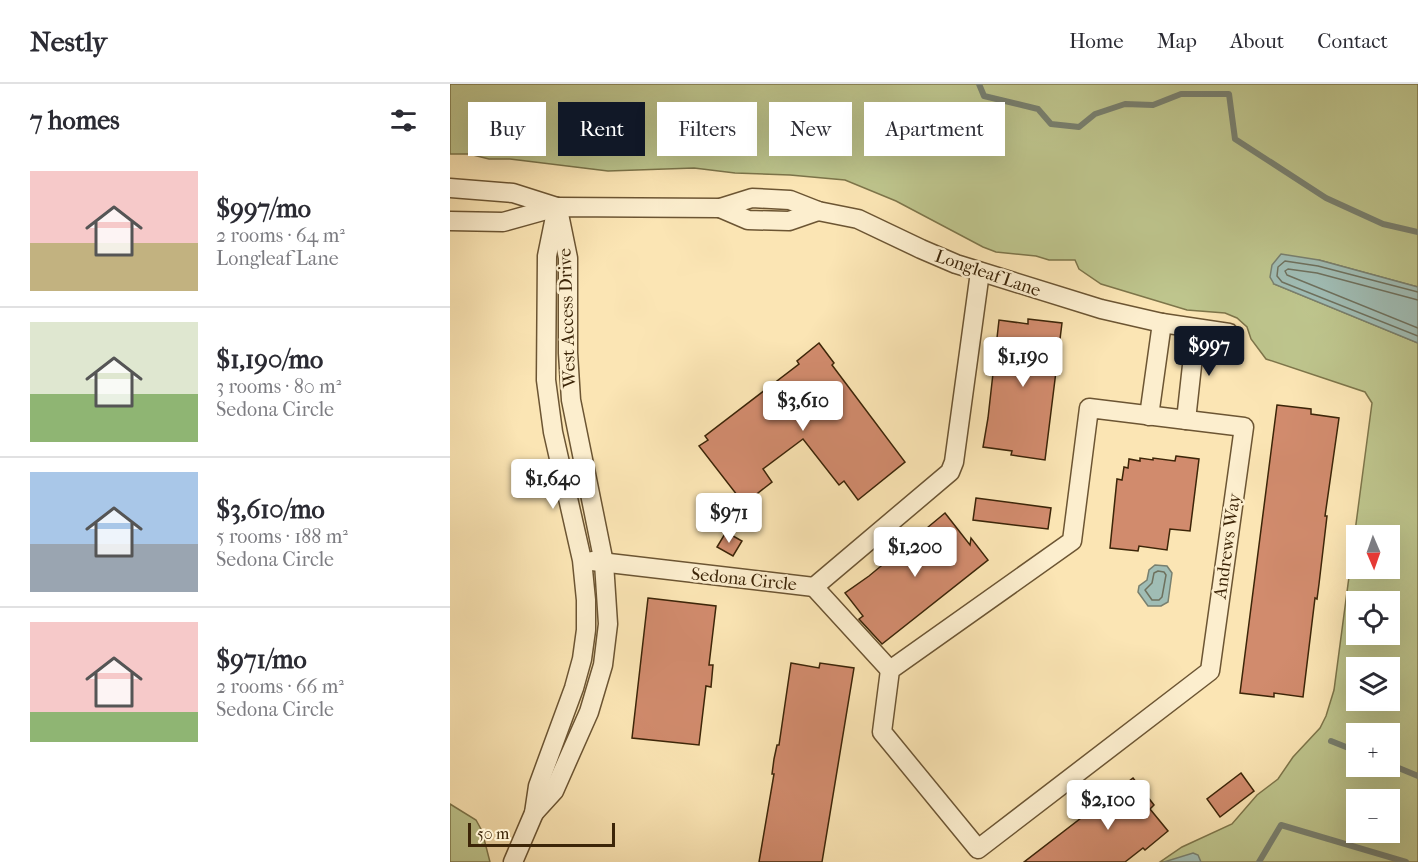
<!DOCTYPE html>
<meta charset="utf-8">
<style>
body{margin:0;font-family:"IM FELL French Canon",serif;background:#f7f7f7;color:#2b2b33;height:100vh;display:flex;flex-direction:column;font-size:22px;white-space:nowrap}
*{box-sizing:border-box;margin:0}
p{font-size:20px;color:#7c7c81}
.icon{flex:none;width:33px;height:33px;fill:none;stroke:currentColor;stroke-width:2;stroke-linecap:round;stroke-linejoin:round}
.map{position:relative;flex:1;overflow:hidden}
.sheet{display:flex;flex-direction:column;background:#fff;width:450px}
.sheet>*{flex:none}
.top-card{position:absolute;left:18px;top:18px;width:570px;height:54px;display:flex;gap:12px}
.needle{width:39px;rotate:178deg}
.tools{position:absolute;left:896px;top:441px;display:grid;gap:12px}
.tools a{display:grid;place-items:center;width:54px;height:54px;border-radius:0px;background:#fff;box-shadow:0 6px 24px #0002;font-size:30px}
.scale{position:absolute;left:18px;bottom:15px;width:147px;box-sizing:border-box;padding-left:6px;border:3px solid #3c2508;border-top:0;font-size:16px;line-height:21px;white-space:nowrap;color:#3c2508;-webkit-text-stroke:4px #fceece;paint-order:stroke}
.price{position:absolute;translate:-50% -51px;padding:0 14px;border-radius:6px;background:#fff;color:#222;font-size:20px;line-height:39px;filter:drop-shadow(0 2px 3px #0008)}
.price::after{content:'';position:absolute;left:50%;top:36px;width:18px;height:14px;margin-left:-9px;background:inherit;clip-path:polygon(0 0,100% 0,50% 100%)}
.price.on{background:#111827;color:#fff}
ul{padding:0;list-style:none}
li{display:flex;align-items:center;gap:18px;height:150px;padding:0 30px}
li+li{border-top:2px solid #e1e1e2}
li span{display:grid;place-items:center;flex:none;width:168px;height:120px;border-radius:0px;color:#555}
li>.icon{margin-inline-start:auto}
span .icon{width:72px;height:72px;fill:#fffc;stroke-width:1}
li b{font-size:26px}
h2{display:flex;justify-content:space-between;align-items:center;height:72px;padding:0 30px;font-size:26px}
.pill{padding:0 21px;border-radius:0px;background:#fff;box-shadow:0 6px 24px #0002;font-size:21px;line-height:54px}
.pill.on{background:#111827;color:#fff}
header{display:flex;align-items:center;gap:36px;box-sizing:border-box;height:84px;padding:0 30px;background:#fff;border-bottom:2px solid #e1e1e2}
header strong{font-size:28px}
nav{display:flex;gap:33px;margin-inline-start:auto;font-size:21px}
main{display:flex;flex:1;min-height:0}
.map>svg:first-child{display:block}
</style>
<header>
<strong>Nestly</strong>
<nav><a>Home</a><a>Map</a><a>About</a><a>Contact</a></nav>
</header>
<main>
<section class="sheet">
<h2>7 homes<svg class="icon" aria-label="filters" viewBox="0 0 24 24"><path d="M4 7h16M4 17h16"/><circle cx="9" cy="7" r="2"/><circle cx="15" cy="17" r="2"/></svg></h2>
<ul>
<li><span style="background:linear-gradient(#f6c9c9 60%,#c2b280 0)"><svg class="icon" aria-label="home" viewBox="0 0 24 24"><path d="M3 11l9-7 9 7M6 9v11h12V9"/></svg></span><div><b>$997/mo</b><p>2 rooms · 64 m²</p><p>Longleaf Lane</p></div></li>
<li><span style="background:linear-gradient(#dfe7d0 60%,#8fb573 0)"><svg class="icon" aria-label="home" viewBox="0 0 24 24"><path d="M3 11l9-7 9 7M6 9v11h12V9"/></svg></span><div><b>$1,190/mo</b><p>3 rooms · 80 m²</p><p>Sedona Circle</p></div></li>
<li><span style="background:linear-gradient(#a9c7e8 60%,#9aa5b1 0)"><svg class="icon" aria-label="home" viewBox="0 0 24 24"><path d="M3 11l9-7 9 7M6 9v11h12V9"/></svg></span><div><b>$3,610/mo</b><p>5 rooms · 188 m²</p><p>Sedona Circle</p></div></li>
<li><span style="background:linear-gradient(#f6c9c9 75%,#8fb573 0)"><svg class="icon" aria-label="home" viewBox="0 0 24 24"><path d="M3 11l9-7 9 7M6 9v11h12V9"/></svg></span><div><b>$971/mo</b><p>2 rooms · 66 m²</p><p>Sedona Circle</p></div></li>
</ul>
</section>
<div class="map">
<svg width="968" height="778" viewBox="0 0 968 778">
<rect width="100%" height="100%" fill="#fbe5b4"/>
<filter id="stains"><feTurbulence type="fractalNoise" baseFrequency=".00333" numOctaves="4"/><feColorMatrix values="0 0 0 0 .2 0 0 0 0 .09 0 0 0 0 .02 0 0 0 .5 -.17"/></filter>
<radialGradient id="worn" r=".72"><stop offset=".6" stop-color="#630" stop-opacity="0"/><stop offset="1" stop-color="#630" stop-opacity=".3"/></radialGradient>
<!-- green -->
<g fill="#bec58d" stroke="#7d754a" stroke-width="1.5" fill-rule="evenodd">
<path d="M0,0H968V203L869,176L824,200L968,259V778H710L732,763L782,740L807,711L828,695L843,673L870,644L876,632L884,606L922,319L915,308L816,275L801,255L797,243L787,234L775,229L737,226L651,200L629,185L625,176H599L586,172L546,168L533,163L446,117L395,96L340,91L285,89L244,84L158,87L60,75H39L19,70H0ZM906,452H939V484H906ZM906,518H939V550H906ZM906,584H939V616H906ZM906,650H939V682H906ZM906,716H939V748H906Z"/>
<path d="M0,720L26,736L32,747L40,778H0Z"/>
</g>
<!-- water -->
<g fill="#a0bdb5" stroke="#788070" stroke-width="1.5">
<path d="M831,170L869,176L968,203V259L824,200L820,193L822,181Z"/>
<path d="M705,481L717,482L722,489L718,518L711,522H698L688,508L689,502L697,496L699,486Z"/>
<path d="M743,769L748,771L751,778H714Z"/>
</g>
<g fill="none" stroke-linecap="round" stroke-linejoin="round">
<!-- shore -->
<g stroke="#6e715e" stroke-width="1.5">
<path d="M968,208L868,182L835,177L828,183L827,192L832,198L968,252"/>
<path d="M968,216L867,189L838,185L835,187L837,191L968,244"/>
<path d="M708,487L714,488L716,491L712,513L709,516H702L695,506L702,499L704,489Z"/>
</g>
<!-- stream -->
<g stroke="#788070" stroke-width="6">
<path d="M529,0L534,12L588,25L601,40L629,43L645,30L675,20L703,21L731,10H779L785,55L876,114L933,140L968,148"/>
<path d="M881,657L906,667"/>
<path d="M939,680L968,692"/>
<path d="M809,778L831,741L956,778"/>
</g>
</g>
<!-- building -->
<g fill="#d18b6d" stroke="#3c2508" stroke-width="1.5">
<path d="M578,235L612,239L595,376L561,371L562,367L533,363L538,334L549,236L578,240Z"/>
<path d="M369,259L384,279L382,281L455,378L408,416L394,397L389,401L353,355L313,385L322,398L294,420L249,362L258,356L255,352L349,280L347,277Z"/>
<path d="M827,321L861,325V330L889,334L875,432H877L869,500L867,515L865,514L853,613L824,609V613L790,609Z"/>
<path d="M726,372L749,375L740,447L720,445L717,466L689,462L688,467L660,464L667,395L672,396L674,383L678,384L679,375L690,377V374L703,376V374L725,377Z"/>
<path d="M526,414L601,424L598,445L523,436Z"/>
<path d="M495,429L520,461L521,454L538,476L432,560L409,535L413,532L395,509L419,492Z"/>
<path d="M276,448L292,457L283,472L267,463Z"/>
<path d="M198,514L266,522L259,581H263L261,603L256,602L249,661L182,654Z"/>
<path d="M341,579L369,584L370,579L404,584L372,778H309L324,690H322L324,675L327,661H329Z"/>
<path d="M791,689L804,707L770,733L757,715Z"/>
<path d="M683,694L704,721L700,725L718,747L695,766L693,764L675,778H574Z"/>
</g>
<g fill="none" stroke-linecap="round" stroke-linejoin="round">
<!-- street casing -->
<g stroke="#6c5533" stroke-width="21">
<g id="street">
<path d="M0,104L63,109L107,123"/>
<path d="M270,124L298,136L339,137L368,127"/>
<path d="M0,137L53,138L107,123L270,124L302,114L340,116L368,127L408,135L471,165L506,180L651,225L712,239L779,249"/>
<path d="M639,324L794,343L760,587L528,765L432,648L440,586L622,457Z"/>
<path d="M699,332L712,239"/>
<path d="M736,336L746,245"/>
<path d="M142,477L364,503L500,388L504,378L530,188"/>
<path d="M364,503L440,586"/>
<path d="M84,729L104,707L139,628L153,581L158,540L154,479L121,316L118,269V174L109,130"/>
<path d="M63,778L84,729L88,702L124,604L132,575L136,546V516L132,476L103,348L96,296L97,172L107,123"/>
</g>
</g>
<!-- street -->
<use href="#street" stroke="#fceece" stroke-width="18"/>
</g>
<g text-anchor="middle" stroke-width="5" stroke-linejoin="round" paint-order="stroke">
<!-- street labels -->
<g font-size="18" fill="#3c2508" stroke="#fceece">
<text transform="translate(538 189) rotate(19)" y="6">Longleaf Lane</text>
<text transform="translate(117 234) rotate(-92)" y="6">West Access Drive</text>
<text transform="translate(777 462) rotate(-82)" y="6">Andrews Way</text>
<text transform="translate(294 495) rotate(6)" y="6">Sedona Circle</text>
</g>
</g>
<rect width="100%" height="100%" filter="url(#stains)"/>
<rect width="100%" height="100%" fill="url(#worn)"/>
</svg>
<div class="tools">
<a><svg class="needle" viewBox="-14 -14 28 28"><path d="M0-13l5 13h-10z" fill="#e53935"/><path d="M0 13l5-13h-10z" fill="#7c7c81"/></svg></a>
<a><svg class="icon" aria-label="locate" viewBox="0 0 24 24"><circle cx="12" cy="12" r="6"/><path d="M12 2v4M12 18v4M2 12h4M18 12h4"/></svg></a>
<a><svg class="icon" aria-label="layers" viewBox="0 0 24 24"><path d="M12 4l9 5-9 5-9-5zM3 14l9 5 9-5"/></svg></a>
<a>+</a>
<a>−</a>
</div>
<div class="scale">50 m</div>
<b class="price on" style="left:759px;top:293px">$997</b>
<b class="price" style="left:573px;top:304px">$1,190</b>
<b class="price" style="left:353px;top:348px">$3,610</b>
<b class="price" style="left:103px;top:426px">$1,640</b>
<b class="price" style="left:279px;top:460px">$971</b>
<b class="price" style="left:465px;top:494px">$1,200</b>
<b class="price" style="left:658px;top:747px">$2,100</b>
<div class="top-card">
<a class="pill">Buy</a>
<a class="pill on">Rent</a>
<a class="pill">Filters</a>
<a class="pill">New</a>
<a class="pill">Apartment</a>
</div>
</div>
</main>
